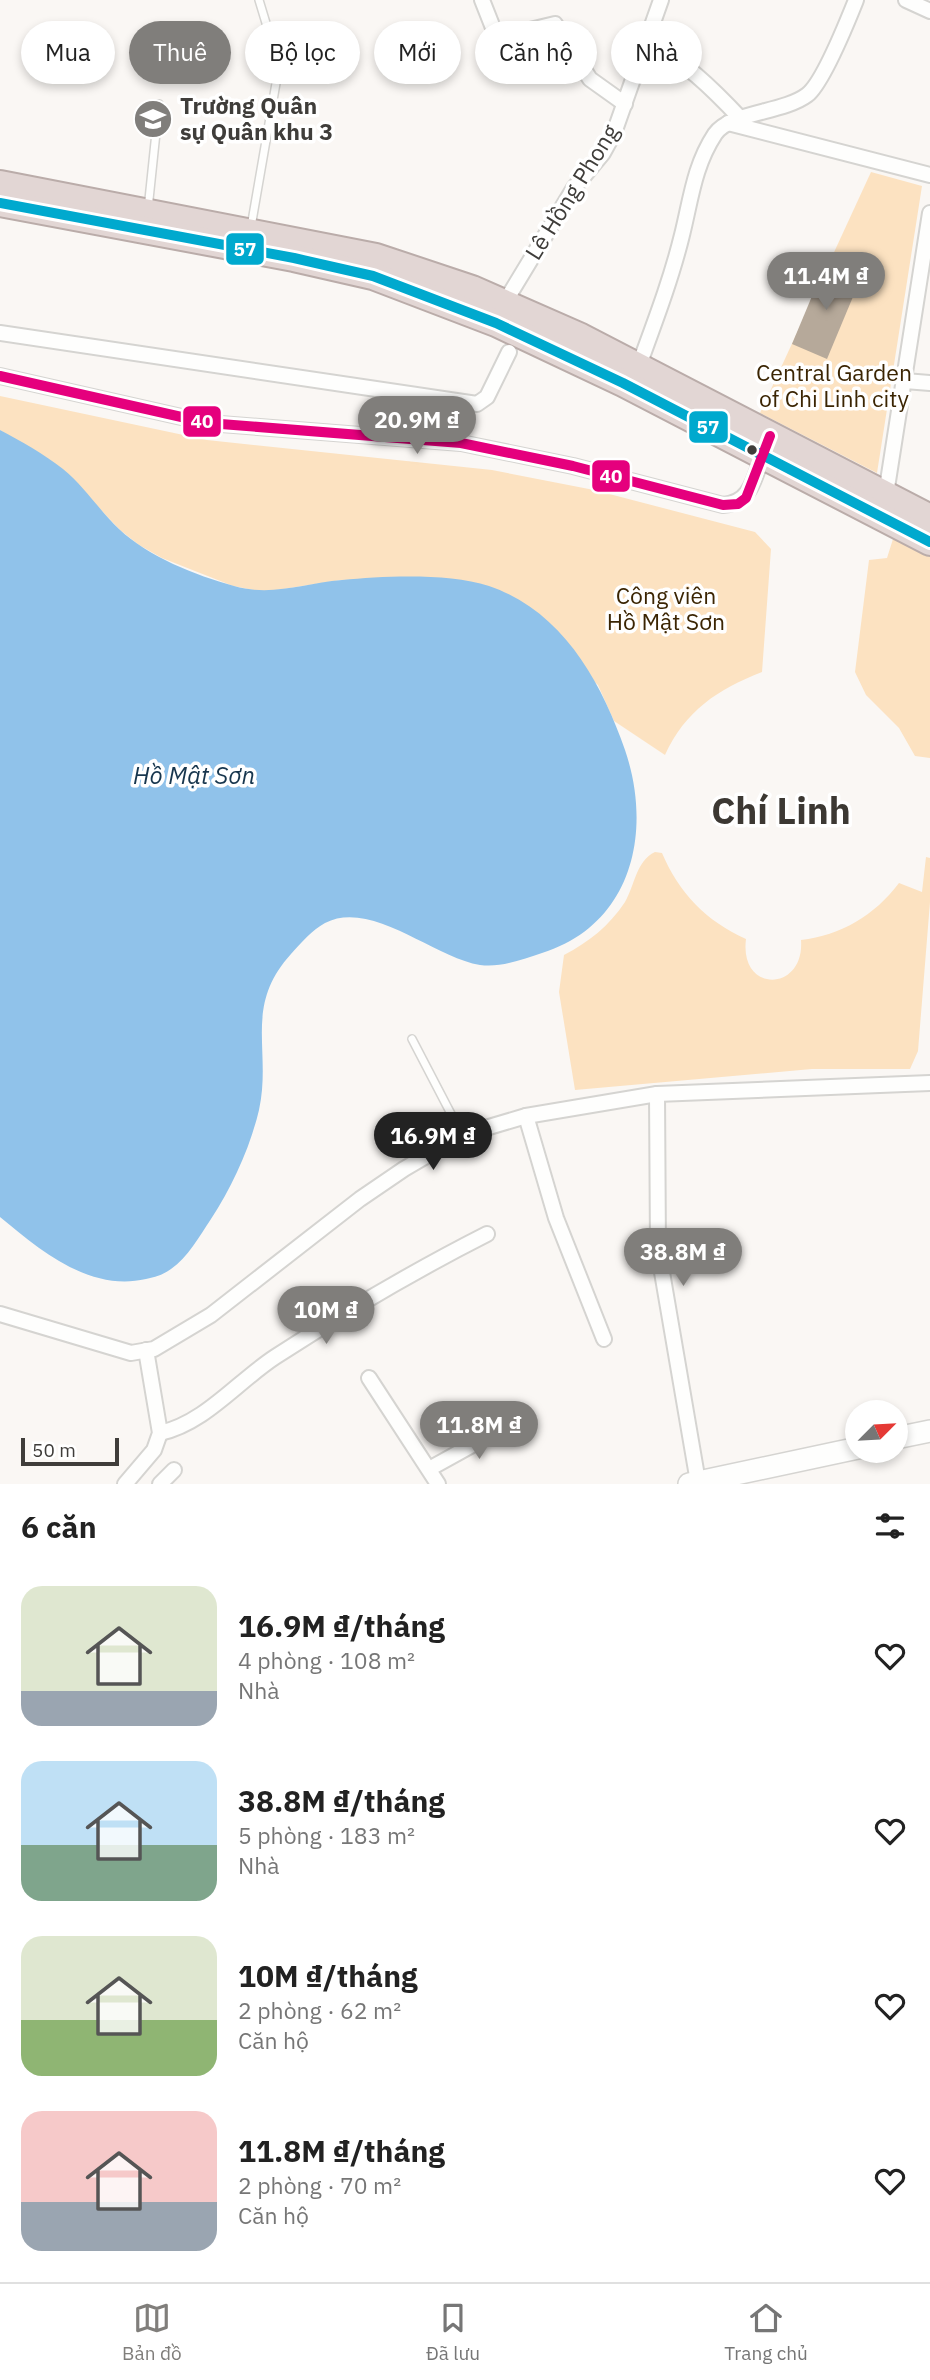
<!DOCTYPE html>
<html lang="vi">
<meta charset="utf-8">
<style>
body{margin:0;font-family:"IBM Plex Sans",sans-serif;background:#f2f2f2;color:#222;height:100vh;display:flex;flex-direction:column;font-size:26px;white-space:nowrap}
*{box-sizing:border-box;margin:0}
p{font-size:23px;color:#767676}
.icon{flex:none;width:38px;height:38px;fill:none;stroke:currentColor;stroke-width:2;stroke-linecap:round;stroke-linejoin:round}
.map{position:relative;height:1484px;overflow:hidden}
.drawer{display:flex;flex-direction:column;background:#fff;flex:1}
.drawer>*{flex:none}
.guide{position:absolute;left:21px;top:21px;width:889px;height:63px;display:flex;gap:14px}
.needle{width:46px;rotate:66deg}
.controls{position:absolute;left:845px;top:1400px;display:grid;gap:14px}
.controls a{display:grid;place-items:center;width:63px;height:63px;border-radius:50%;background:#fff;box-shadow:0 4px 10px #0003;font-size:35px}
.scale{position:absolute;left:21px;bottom:18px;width:98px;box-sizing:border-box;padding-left:7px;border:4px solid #3f3d3a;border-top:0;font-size:19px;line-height:24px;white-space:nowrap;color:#3f3d3a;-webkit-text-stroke:5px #fff;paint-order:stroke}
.price{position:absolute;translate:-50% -60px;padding:0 16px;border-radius:24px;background:#807e7b;color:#fff;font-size:23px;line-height:46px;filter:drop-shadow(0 2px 4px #0008)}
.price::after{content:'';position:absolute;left:50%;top:42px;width:21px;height:16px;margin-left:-10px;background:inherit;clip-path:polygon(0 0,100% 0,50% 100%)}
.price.selected{background:#222;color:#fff}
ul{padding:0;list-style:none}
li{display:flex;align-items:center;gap:21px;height:175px;padding:0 21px}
li span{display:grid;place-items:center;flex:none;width:196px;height:140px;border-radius:21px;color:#555}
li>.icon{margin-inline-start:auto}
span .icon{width:84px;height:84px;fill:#fffc;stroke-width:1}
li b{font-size:30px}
h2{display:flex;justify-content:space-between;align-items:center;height:84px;padding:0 21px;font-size:30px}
.tag{padding:0 24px;border-radius:32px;background:#fff;box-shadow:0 4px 10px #0003;font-size:24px;line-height:63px}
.tag.selected{background:#807e7b;color:#fff}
.tab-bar{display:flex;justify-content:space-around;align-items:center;height:98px;border-top:2px solid #e0e0e0;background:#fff;font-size:19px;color:#767676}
.tab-bar a{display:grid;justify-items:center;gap:4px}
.tab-bar .selected{color:#807e7b}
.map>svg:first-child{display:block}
</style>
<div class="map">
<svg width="930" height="1484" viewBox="0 0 930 1484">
<rect width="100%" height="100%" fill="#faf7f4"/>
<!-- green -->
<g fill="#fce2c1">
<path d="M871,172L922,186L877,473L760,413Z"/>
<path d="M0,396L207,440L492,470L594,490L755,532L771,549L762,672C718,689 685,711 665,755L614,721L598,685L484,585L413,578L341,580L264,592L233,586L162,558L139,545L120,530L62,469L0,430Z"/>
<path d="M893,539H901L930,555V758L915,756L899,728L866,695L855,672L869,560L887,558Z"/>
<path d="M655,852L662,853C679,893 706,921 746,939C739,994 805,992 801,940C841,935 874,916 899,883L922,892L926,857L930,858V902L918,1051L910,1069H812L575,1090L559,992L564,955C589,942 609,926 625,902C635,885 636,861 655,852Z"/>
</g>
<!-- water -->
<path fill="#90c2ea" d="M0,430C21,441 44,454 63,469C84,486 99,510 119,529C149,557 195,575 234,586C272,597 304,583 342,580C385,576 448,573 489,586C562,611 601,681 625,750C653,832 632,925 542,953C523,959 501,968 480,965C433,957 371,899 325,923C312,930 301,943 291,954C243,1007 272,1050 259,1110C250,1148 232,1187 211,1219C199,1237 188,1257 171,1269C163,1275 155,1277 146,1279C90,1292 41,1251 0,1217Z"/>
<!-- building -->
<path fill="#b6a99a" d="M825,265L860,280L827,359L792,344Z"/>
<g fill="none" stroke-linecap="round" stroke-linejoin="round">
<!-- lane casing -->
<g stroke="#d5d4d1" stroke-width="10">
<g id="lane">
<path d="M148,209L159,104"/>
<path d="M251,227L279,66L259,0"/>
<path d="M412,1039L462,1135"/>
</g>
</g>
<!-- street casing -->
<g stroke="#d5d4d1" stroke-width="18">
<g id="street">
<path d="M482,0L497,38L555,24L590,79L625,104"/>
<path d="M906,0L930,11"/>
<path d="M645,40C684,61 711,87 741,119"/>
<path d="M728,123L930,175"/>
<path d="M502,307L574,188L603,153L614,133L661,0"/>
<path d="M0,333L477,404L487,397L509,352"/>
<path d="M638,368C654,324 671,280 682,235C691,199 694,166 715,134C730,112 783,113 807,95C823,83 848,20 856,0"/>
<path d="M0,376L208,423L461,443L573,466L723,505C752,503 754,477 764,452"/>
<path d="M905,381L930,383"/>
<path d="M886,494L930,213"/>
<path d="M657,1094L658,1249L698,1482"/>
<path d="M526,1116L556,1218L604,1339"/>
<path d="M0,1314L131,1353L154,1349L211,1315L360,1199L404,1169L462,1135L526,1116L657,1094L930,1083"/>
<path d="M369,1378L438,1484"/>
<path d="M160,1433C205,1423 237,1382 275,1357C343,1313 414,1271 487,1234"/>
<path d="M429,1469L512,1423"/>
<path d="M125,1484L154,1450L160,1433L146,1350"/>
<path d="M160,1484L174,1470"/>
</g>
</g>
<!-- secondary casing -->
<g stroke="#d5d4d1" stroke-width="24">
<g id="secondary">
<path d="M896,1438L930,1431"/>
<path d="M689,1484L858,1448"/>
</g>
</g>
<!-- highway casing -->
<g stroke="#baaca9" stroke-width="30">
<g id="highway">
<path d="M0,184L376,257L472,289L581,337L930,518"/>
<path d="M0,203L294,258L373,276L496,323L623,383L930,542"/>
</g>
</g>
<!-- lane -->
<use href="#lane" stroke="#fefefd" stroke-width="7"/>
<!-- street -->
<use href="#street" stroke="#fefefd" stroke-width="14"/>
<!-- secondary -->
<use href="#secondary" stroke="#fefefd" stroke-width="21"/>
<!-- highway -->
<use href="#highway" stroke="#e2d6d4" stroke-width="26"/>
<!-- bus-1 casing -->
<g stroke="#fff" stroke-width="16">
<path id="bus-1" d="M0,203L294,258L373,276L496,323L623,383L930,542"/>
</g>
<!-- bus-2 casing -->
<g stroke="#fff" stroke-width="16">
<path id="bus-2" d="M0,376L208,423L461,443L573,466L723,505L738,504L746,498L770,436"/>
</g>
<!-- bus-1 -->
<use href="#bus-1" stroke="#00a9ce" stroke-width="10"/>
<!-- bus-2 -->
<use href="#bus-2" stroke="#e5007d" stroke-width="10"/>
</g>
<!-- icons -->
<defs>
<g id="university-disc" transform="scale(2.0125)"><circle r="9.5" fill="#807e7b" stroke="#fff"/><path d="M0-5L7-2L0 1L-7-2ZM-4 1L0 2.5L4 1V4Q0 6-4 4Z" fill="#fff"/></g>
</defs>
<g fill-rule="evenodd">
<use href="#university-disc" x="153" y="119"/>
</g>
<!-- markers -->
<circle fill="#3f3d3a" stroke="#fff" stroke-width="2.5" cx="752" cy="450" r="6"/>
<g text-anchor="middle" stroke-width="7" stroke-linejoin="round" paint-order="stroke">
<!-- poi labels -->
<g font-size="23" font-weight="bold" fill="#3f3d3a" stroke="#fff" text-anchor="start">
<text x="180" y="114">Trường Quân<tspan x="180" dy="26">sự Quân khu 3</tspan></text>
</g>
<!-- street labels -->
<g font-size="23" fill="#3f3d3a" stroke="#fff">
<text transform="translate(572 192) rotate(-58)" y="8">Lê Hồng Phong</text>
</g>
<!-- park labels -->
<g font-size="23" fill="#3b2503" stroke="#fff">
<text x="834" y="381">Central Garden<tspan x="834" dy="26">of Chi Linh city</tspan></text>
<text x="666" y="604">Công viên<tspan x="666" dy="26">Hồ Mật Sơn</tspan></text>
</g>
<!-- water labels -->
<g font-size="24" font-style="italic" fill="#17364e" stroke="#fff">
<text x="194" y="784">Hồ Mật Sơn</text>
</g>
<!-- town labels -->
<g font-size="37" font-weight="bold" fill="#3c3833" stroke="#fff">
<text x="781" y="824">Chí Linh</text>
</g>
</g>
<g stroke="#fff" stroke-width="2.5">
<rect x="225" y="232" width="40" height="34" rx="7" fill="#00a9ce"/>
<rect x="182" y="405" width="40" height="33" rx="7" fill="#e5007d"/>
<rect x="688" y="410" width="41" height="34" rx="7" fill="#00a9ce"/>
<rect x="591" y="459" width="40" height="34" rx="7" fill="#e5007d"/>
</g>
<g font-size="19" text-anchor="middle" font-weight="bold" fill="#fff">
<text x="245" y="256">57</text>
<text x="202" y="428">40</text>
<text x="708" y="434">57</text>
<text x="611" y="483">40</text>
</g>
</svg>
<div class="controls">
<a><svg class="needle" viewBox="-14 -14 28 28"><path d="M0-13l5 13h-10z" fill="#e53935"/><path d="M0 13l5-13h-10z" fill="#767676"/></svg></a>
</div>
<div class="scale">50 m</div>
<b class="price" style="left:826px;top:312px">11.4M ₫</b>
<b class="price" style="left:417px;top:456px">20.9M ₫</b>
<b class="price selected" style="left:433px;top:1172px">16.9M ₫</b>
<b class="price" style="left:683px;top:1288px">38.8M ₫</b>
<b class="price" style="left:326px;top:1346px">10M ₫</b>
<b class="price" style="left:479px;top:1461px">11.8M ₫</b>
<div class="guide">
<a class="tag">Mua</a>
<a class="tag selected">Thuê</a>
<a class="tag">Bộ lọc</a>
<a class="tag">Mới</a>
<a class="tag">Căn hộ</a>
<a class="tag">Nhà</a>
</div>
</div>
<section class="drawer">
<h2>6 căn<svg class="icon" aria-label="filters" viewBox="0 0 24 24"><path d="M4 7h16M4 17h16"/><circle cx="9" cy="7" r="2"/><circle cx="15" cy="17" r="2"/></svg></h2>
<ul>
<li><span style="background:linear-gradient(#dfe7d0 75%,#9aa5b1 0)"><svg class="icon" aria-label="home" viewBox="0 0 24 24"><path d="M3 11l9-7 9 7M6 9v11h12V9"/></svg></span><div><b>16.9M ₫/tháng</b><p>4 phòng · 108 m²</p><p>Nhà</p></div><svg class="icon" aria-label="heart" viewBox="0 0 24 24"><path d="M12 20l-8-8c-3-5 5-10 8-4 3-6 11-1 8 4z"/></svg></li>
<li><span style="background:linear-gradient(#bfe0f5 60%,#7fa58c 0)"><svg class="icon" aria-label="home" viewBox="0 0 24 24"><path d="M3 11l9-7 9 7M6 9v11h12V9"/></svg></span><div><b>38.8M ₫/tháng</b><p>5 phòng · 183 m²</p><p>Nhà</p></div><svg class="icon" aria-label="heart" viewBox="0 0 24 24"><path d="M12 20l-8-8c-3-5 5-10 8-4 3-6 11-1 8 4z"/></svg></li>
<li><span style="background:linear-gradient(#dfe7d0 60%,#8fb573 0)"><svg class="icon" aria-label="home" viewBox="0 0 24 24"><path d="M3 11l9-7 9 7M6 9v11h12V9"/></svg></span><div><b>10M ₫/tháng</b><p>2 phòng · 62 m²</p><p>Căn hộ</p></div><svg class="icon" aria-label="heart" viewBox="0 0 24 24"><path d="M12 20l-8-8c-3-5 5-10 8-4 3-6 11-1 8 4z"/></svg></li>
<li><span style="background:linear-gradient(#f6c9c9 65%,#9aa5b1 0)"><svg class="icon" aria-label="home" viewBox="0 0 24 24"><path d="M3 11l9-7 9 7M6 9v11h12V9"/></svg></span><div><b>11.8M ₫/tháng</b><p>2 phòng · 70 m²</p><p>Căn hộ</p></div><svg class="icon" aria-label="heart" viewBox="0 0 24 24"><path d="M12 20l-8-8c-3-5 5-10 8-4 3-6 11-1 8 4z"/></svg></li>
</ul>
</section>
<nav class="tab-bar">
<a class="selected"><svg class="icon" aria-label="map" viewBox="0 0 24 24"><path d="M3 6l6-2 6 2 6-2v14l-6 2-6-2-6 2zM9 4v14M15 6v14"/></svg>Bản đồ</a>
<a><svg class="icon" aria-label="saved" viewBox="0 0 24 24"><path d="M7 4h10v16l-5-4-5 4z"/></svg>Đã lưu</a>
<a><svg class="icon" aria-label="home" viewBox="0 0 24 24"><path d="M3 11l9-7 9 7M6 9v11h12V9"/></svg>Trang chủ</a>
</nav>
